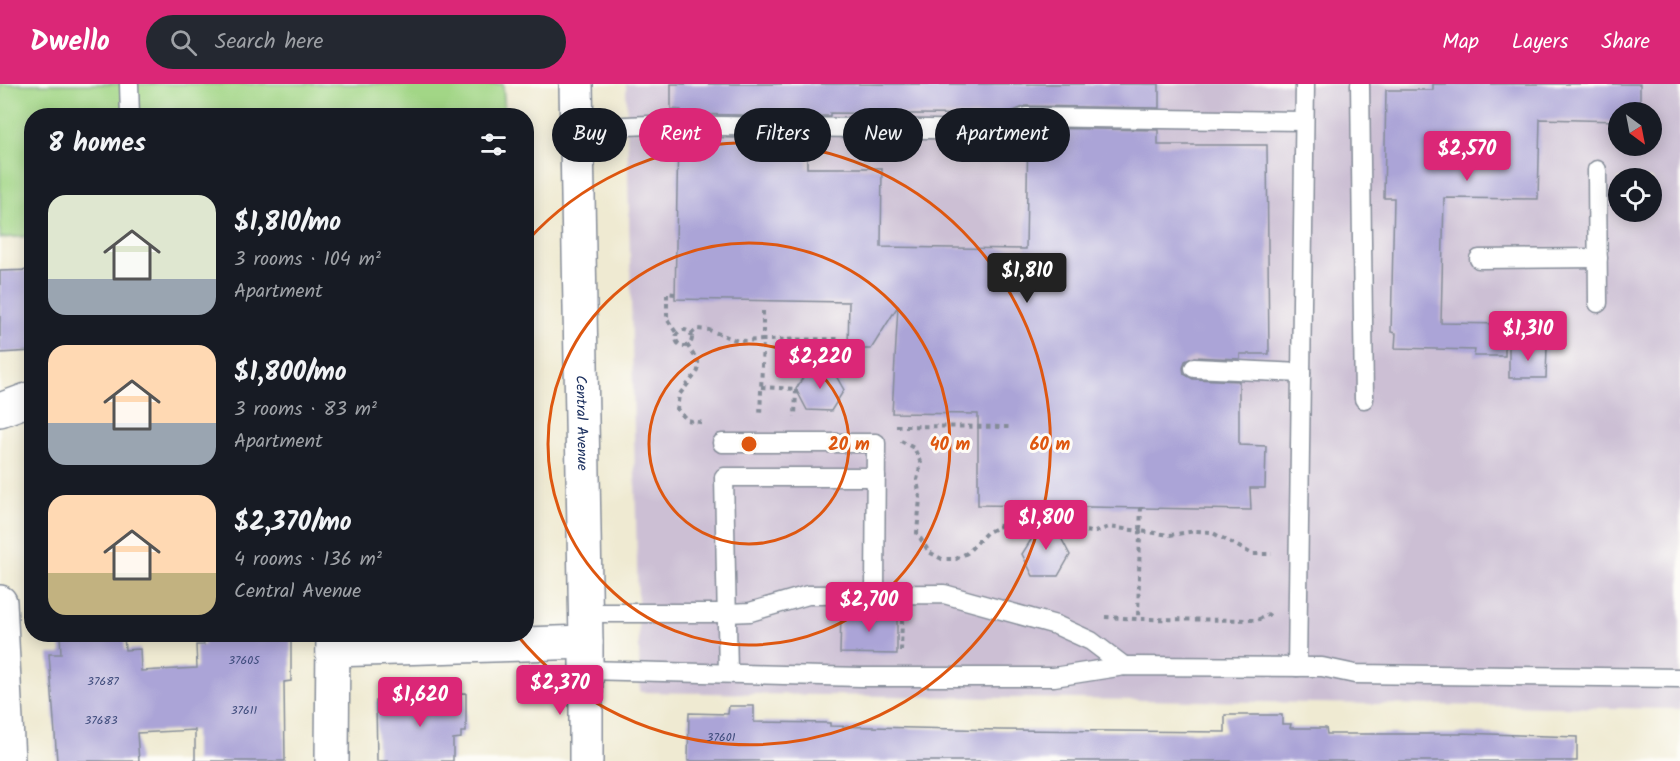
<!DOCTYPE html>
<meta charset="utf-8">
<style>
body{margin:0;font-family:Kalam,sans-serif;background:#242831;color:#f1f3f6;height:100vh;display:flex;flex-direction:column;font-size:22px;white-space:nowrap}
*{box-sizing:border-box;margin:0}
p{font-size:20px;color:#9ea1a6}
.icon{flex:none;width:33px;height:33px;fill:none;stroke:currentColor;stroke-width:2;stroke-linecap:round;stroke-linejoin:round}
.map{position:relative;flex:1;overflow:hidden}
.details{position:absolute;left:24px;top:24px;width:510px;height:534px;display:flex;flex-direction:column;background:#171b24;border-radius:24px;box-shadow:0 3px 15px #0003}
.details>*{flex:none}
.hud{position:absolute;left:552px;top:24px;width:570px;height:54px;display:flex;gap:12px}
.needle{width:39px;rotate:148deg}
.fabs{position:absolute;left:1608px;top:18px;display:grid;gap:12px}
.fabs a{display:grid;place-items:center;width:54px;height:54px;border-radius:50%;background:#171b24;box-shadow:0 3px 15px #0003;font-size:30px}
.price{position:absolute;translate:-50% -51px;padding:0 14px;border-radius:6px;background:#db2777;color:#fff;font-size:20px;line-height:39px;filter:drop-shadow(0 2px 3px #0008)}
.price::after{content:'';position:absolute;left:50%;top:36px;width:18px;height:14px;margin-left:-9px;background:inherit;clip-path:polygon(0 0,100% 0,50% 100%)}
.price.active{background:#222;color:#fff}
ul{padding:0;list-style:none}
li{display:flex;align-items:center;gap:18px;height:150px;padding:0 24px}
li span{display:grid;place-items:center;flex:none;width:168px;height:120px;border-radius:18px;color:#555}
li>.icon{margin-inline-start:auto}
span .icon{width:72px;height:72px;fill:#fffc;stroke-width:1}
li b{font-size:26px}
h2{display:flex;justify-content:space-between;align-items:center;height:72px;padding:0 24px;font-size:26px}
.chip{padding:0 21px;border-radius:27px;background:#171b24;box-shadow:0 3px 15px #0003;font-size:21px;line-height:54px}
.chip.active{background:#db2777;color:#fff}
header{display:flex;align-items:center;gap:36px;box-sizing:border-box;height:84px;padding:0 30px;background:#db2777;color:#fff}
header strong{font-size:28px}
nav{display:flex;gap:33px;margin-inline-start:auto;font-size:21px}
.search{width:420px;height:54px;background:#242831;display:flex;align-items:center;gap:15px;box-sizing:border-box;padding:0 21px;border-radius:33px;color:#9ea1a6;font-size:22px}
.map>svg:first-child{display:block}
</style>
<header>
<strong>Dwello</strong>
<div class="search"><svg class="icon" aria-label="search" viewBox="0 0 24 24"><circle cx="10" cy="10" r="6"/><path d="M15 15l6 6"/></svg>Search here</div>
<nav><a>Map</a><a>Layers</a><a>Share</a></nav>
</header>
<div class="map">
<svg width="1680" height="677" viewBox="0 0 1680 677">
<rect width="100%" height="100%" fill="#fdfcf7"/>
<filter id="ink" filterUnits="userSpaceOnUse"><feTurbulence type="fractalNoise" baseFrequency=".0167" numOctaves="2"/><feDisplacementMap in="SourceGraphic" scale="12" xChannelSelector="R" yChannelSelector="G"/><feConvolveMatrix kernelMatrix="1 2 1 2 8 2 1 2 1" color-interpolation-filters="sRGB"/></filter>
<filter id="wash" filterUnits="userSpaceOnUse"><feTurbulence type="fractalNoise" baseFrequency=".008" numOctaves="4" result="noise"/><feDisplacementMap in="SourceGraphic" scale="24" xChannelSelector="R" yChannelSelector="G"/><feGaussianBlur stdDeviation="1.35" result="paint"/><feColorMatrix in="noise" values="0 0 0 0 0 0 0 0 0 0 0 0 0 0 0 0 0 1.4 0 .05"/><feComposite in="paint" operator="in"/></filter>
<g filter="url(#wash)">
<rect width="100%" height="100%" fill="#efead2"/>
<!-- industrial -->
<path fill="#ccbfd4" fill-rule="evenodd" d="M626,0H1680V625L640,608ZM1618,28H1652V62H1618ZM1618,94H1652V128H1618Z"/>
<!-- green -->
<path fill="#a2d686" stroke="#5e8272" stroke-width="1.5" d="M0,0H503L505,31L32,32L31,152L0,154Z"/>
<g id="blocks">
<!-- building -->
<g fill="#aba4d7">
<path d="M671,0H1159V24L1026,22L1003,31L830,29V32H808L680,30L681,26L671,25Z"/>
<path d="M1433,0H1640V28H1618V37L1540,35L1538,115L1444,114L1441,239L1505,240V272H1474L1475,266L1395,264L1396,249L1391,248L1394,114H1384L1386,6H1433Z"/>
<path d="M1028,44L1158,46V61H1267L1269,270H1240V275L1194,273L1185,277L1183,284L1184,290L1193,295L1239,297V361L1266,362L1265,404H1250L1251,426L978,421V330L892,329L898,222L871,265H848L849,218L675,215L678,53L807,55V84H882L881,163L1026,165Z"/>
<path d="M32,186V267L0,269V187Z"/>
<path d="M1509,261L1547,262L1546,294H1509Z"/>
<path d="M808,285H832L844,306L831,327L807,326L796,305Z"/>
<path d="M1048,429L1070,471L1058,492H1033L1022,470Z"/>
<path d="M841,529H897V570L840,569Z"/>
<path d="M60,550H124L125,566L140,565L141,587L197,584L196,561H204L203,550H291V597L284,598L285,677H195V646L137,649L139,677H57L49,570H61Z"/>
<path d="M466,609V648H461V654L453,655V677H377L376,617H415V610Z"/>
<path d="M729,622H754V638L830,639V642L999,646L1225,648V631H1282V640H1291L1290,644H1326L1327,650H1461V649L1577,653V677H688L689,629L728,630Z"/>
</g>
</g>
</g>
<g filter="url(#ink)">
<use href="#blocks" fill-opacity="0" stroke="#858c98" stroke-width="1.5"/>
<g fill="none" stroke-linecap="round" stroke-linejoin="round">
<!-- service casing -->
<g stroke="#858c98" stroke-width="21">
<g id="service">
<path d="M129,0L130,32"/>
<path d="M1360,0L1364,315"/>
<path d="M578,44L650,41L997,46L1026,33L1304,37"/>
<path d="M1597,86L1598,219"/>
<path d="M1479,175L1598,174"/>
<path d="M1194,284L1301,289"/>
<path d="M722,359H876L875,510"/>
<path d="M585,529H728L750,528L808,511L944,510L1056,541L1091,557L1124,582"/>
<path d="M1297,583L1305,0"/>
<path d="M585,586L861,593H1054L1124,582L1322,583L1355,590L1680,594"/>
<path d="M728,589L724,393H876"/>
</g>
</g>
<!-- minor casing -->
<g stroke="#858c98" stroke-width="36">
<g id="minor">
<path d="M0,326L32,314"/>
<path d="M0,518L8,677"/>
<path d="M333,566L586,558"/>
<path d="M332,677L333,550"/>
</g>
</g>
<!-- secondary casing -->
<g stroke="#858c98" stroke-width="36">
<g id="secondary">
<path id="s1" d="M576,0L586,558V677"/>
</g>
</g>
<!-- path -->
<g stroke="#858c98" stroke-width="4" stroke-dasharray="4.5 4.5" stroke-linecap="butt">
<path d="M675,210L667,209V235L677,250"/>
<path d="M763,227V256L840,255"/>
<circle cx="684" cy="254" r="8"/>
<path d="M691,250L697,245L709,246L738,257L763,256L760,332"/>
<path d="M687,261L698,277V287L679,311L677,325L687,336L705,339"/>
<path d="M761,303L796,305L795,333"/>
<path d="M896,342L1013,343"/>
<path d="M901,357L914,364L921,379L917,396L920,414L917,449L929,468L942,475H956L967,469L986,449L1008,438H1020L1043,444L1095,448L1109,443L1140,447L1138,535"/>
<path d="M1141,423L1140,447L1170,451L1196,447L1211,448L1252,470H1272"/>
<path d="M1105,533L1138,535L1257,536L1268,531L1271,527"/>
<path d="M901,567L902,536"/>
</g>
<!-- service -->
<use href="#service" stroke="#fff" stroke-width="18"/>
<!-- minor -->
<use href="#minor" stroke="#fff" stroke-width="33"/>
<!-- secondary -->
<use href="#secondary" stroke="#fff" stroke-width="33"/>
</g>
</g>
<!-- distance rings -->
<g fill="none" stroke="#de5710" stroke-width="3">
<circle cx="749" cy="360" r="100"/>
<circle cx="749" cy="360" r="201"/>
<path d="M527 157A301 301 0 1 1 517 551"/>
</g>
<g text-anchor="middle" stroke-width="6" stroke-linejoin="round" paint-order="stroke">
<!-- number labels -->
<g font-size="12" fill="#3f4c7c">
<text x="244" y="580">37605</text>
<text x="103" y="601">37687</text>
<text x="244" y="630">37611</text>
<text x="101" y="640">37683</text>
<text x="721" y="657">37601</text>
</g>
<!-- street labels -->
<g font-size="15" fill="#1b2f5e" stroke="#fdfcf7">
<text dy="5" stroke="none"><textPath href="#s1" startOffset="339">Central Avenue</textPath></text>
</g>
</g>
<circle cx="749" cy="360" r="9" fill="#de5710" stroke="#fdfcf7" stroke-width="3"/>
<g font-size="18" text-anchor="middle" font-weight="bold" fill="#de5710" stroke="#fdfcf7" stroke-width="6" stroke-linejoin="round" paint-order="stroke">
<text x="849" y="366">20 m</text>
<text x="950" y="366">40 m</text>
<text x="1050" y="366">60 m</text>
</g>
</svg>
<div class="fabs">
<a><svg class="needle" viewBox="-14 -14 28 28"><path d="M0-13l5 13h-10z" fill="#e53935"/><path d="M0 13l5-13h-10z" fill="#9ea1a6"/></svg></a>
<a><svg class="icon" aria-label="locate" viewBox="0 0 24 24"><circle cx="12" cy="12" r="6"/><path d="M12 2v4M12 18v4M2 12h4M18 12h4"/></svg></a>
</div>
<b class="price" style="left:1467px;top:98px">$2,570</b>
<b class="price active" style="left:1027px;top:220px">$1,810</b>
<b class="price" style="left:1528px;top:278px">$1,310</b>
<b class="price" style="left:820px;top:306px">$2,220</b>
<b class="price" style="left:1046px;top:467px">$1,800</b>
<b class="price" style="left:869px;top:549px">$2,700</b>
<b class="price" style="left:560px;top:632px">$2,370</b>
<b class="price" style="left:420px;top:644px">$1,620</b>
<div class="hud">
<a class="chip">Buy</a>
<a class="chip active">Rent</a>
<a class="chip">Filters</a>
<a class="chip">New</a>
<a class="chip">Apartment</a>
</div>
<section class="details">
<h2>8 homes<svg class="icon" aria-label="filters" viewBox="0 0 24 24"><path d="M4 7h16M4 17h16"/><circle cx="9" cy="7" r="2"/><circle cx="15" cy="17" r="2"/></svg></h2>
<ul>
<li><span style="background:linear-gradient(#dfe7d0 70%,#9aa5b1 0)"><svg class="icon" aria-label="home" viewBox="0 0 24 24"><path d="M3 11l9-7 9 7M6 9v11h12V9"/></svg></span><div><b>$1,810/mo</b><p>3 rooms · 104 m²</p><p>Apartment</p></div></li>
<li><span style="background:linear-gradient(#ffd9b3 65%,#9aa5b1 0)"><svg class="icon" aria-label="home" viewBox="0 0 24 24"><path d="M3 11l9-7 9 7M6 9v11h12V9"/></svg></span><div><b>$1,800/mo</b><p>3 rooms · 83 m²</p><p>Apartment</p></div></li>
<li><span style="background:linear-gradient(#ffd9b3 65%,#c2b280 0)"><svg class="icon" aria-label="home" viewBox="0 0 24 24"><path d="M3 11l9-7 9 7M6 9v11h12V9"/></svg></span><div><b>$2,370/mo</b><p>4 rooms · 136 m²</p><p>Central Avenue</p></div></li>
</ul>
</section>
</div>
